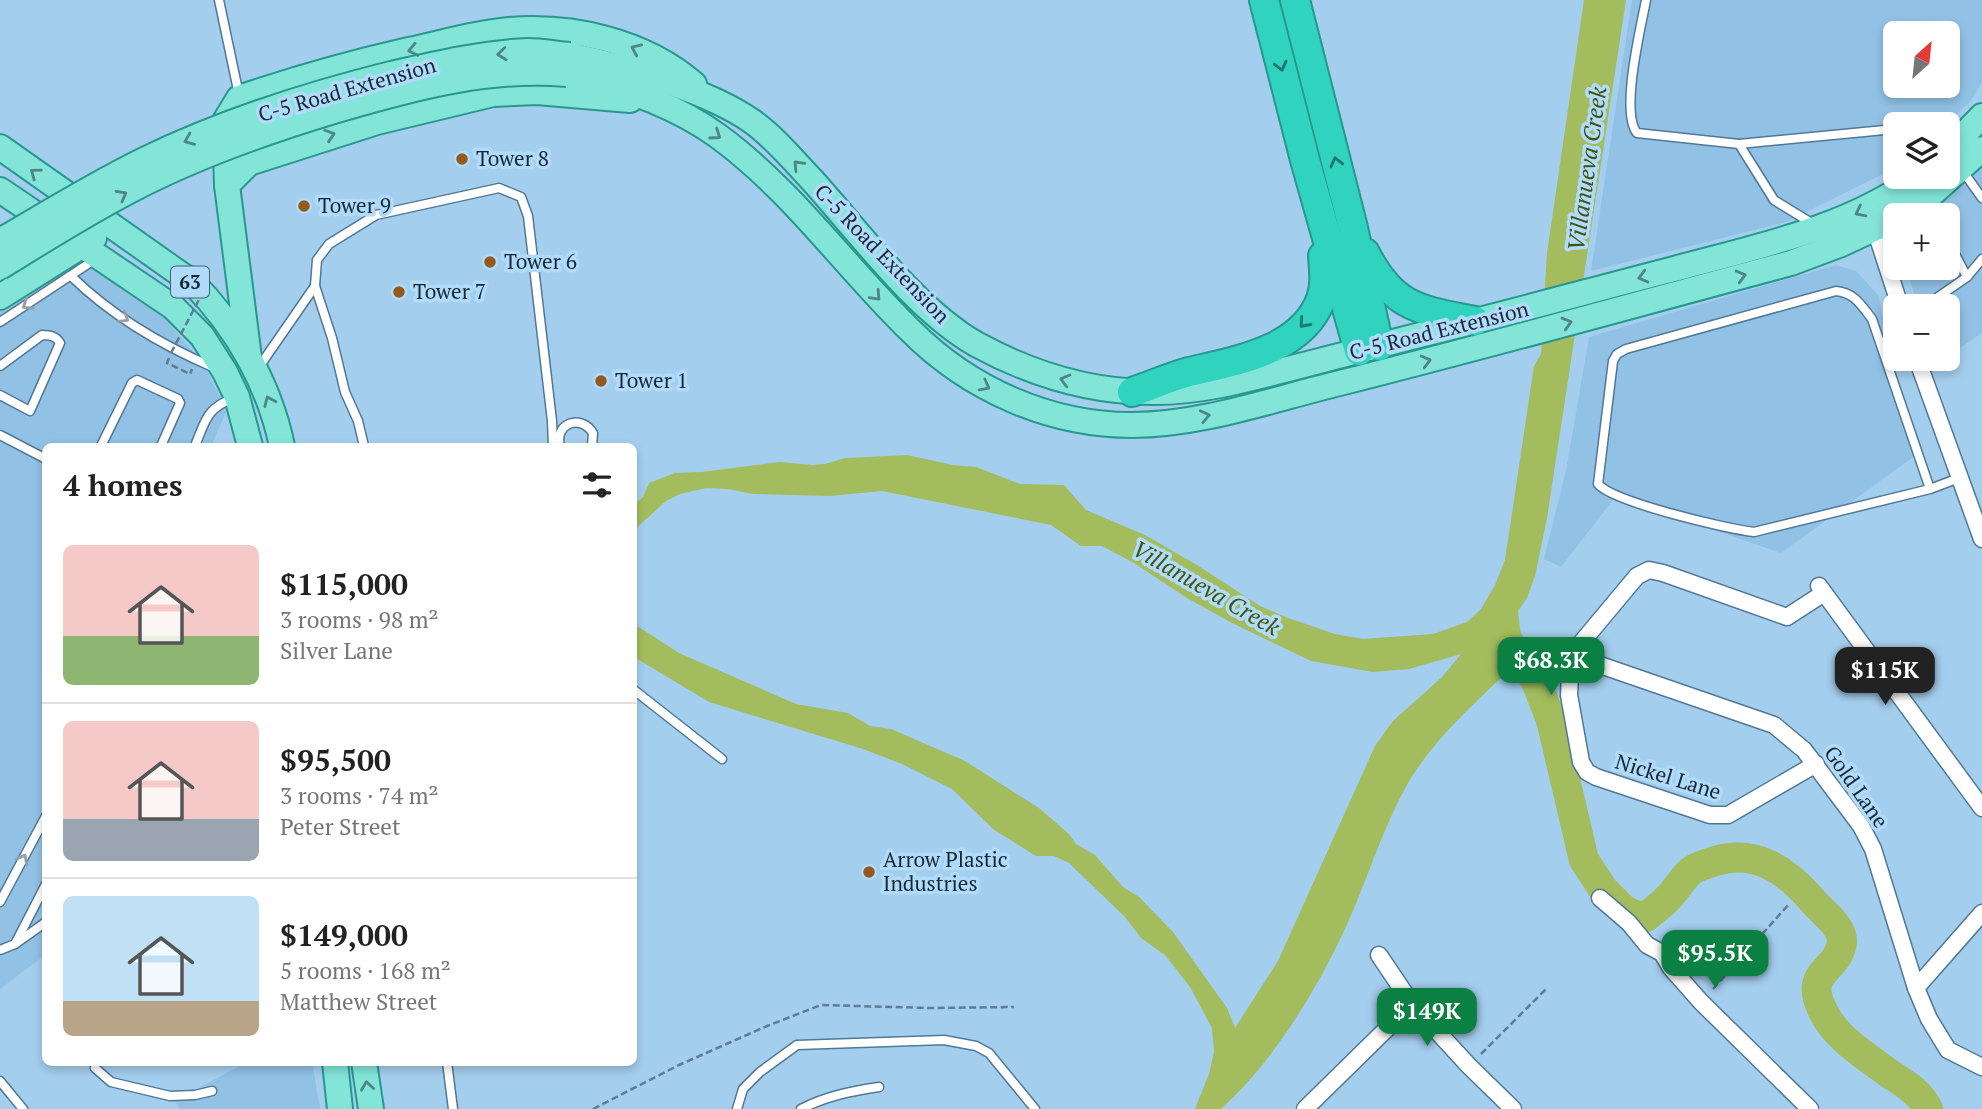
<!DOCTYPE html>
<meta charset="utf-8">
<style>
body{margin:0;font-family:"PT Serif",serif;background:#f2f2f2;color:#222;height:100vh;display:flex;flex-direction:column;font-size:26px;white-space:nowrap}
*{box-sizing:border-box;margin:0}
p{font-size:23px;color:#767676}
.icon{flex:none;width:38px;height:38px;fill:none;stroke:currentColor;stroke-width:2;stroke-linecap:round;stroke-linejoin:round}
.map{position:relative;flex:1;overflow:hidden}
.details{position:absolute;left:42px;top:443px;width:595px;height:623px;display:flex;flex-direction:column;background:#fff;border-radius:10px;box-shadow:0 4px 10px #0003}
.details>*{flex:none}
.needle{width:46px;rotate:27deg}
.tools{position:absolute;left:1883px;top:21px;display:grid;gap:14px}
.tools a{display:grid;place-items:center;width:77px;height:77px;border-radius:10px;background:#fff;box-shadow:0 4px 10px #0003;font-size:35px}
.price{position:absolute;translate:-50% -60px;padding:0 16px;border-radius:14px;background:#0b8043;color:#fff;font-size:23px;line-height:46px;filter:drop-shadow(0 2px 4px #0008)}
.price::after{content:'';position:absolute;left:50%;top:42px;width:21px;height:16px;margin-left:-10px;background:inherit;clip-path:polygon(0 0,100% 0,50% 100%)}
.price.active{background:#222;color:#fff}
ul{padding:0;list-style:none}
li{display:flex;align-items:center;gap:21px;height:175px;padding:0 21px}
li+li{border-top:2px solid #e0e0e0}
li span{display:grid;place-items:center;flex:none;width:196px;height:140px;border-radius:10px;color:#555}
li>.icon{margin-inline-start:auto}
span .icon{width:84px;height:84px;fill:#fffc;stroke-width:1}
li b{font-size:30px}
h2{display:flex;justify-content:space-between;align-items:center;height:84px;padding:0 21px;font-size:30px}
.map>svg:first-child{display:block}
</style>
<div class="map">
<svg width="1982" height="1109" viewBox="0 0 1982 1109">
<rect width="100%" height="100%" fill="#a4ceee"/>
<!-- built -->
<g fill="#91c1e4" fill-rule="evenodd">
<path d="M1632,0H1982V82L1970,102L1946,124H1895V168L1786,222L1591,271ZM1895,33H1948V86H1895Z"/>
<path d="M1982,166V333L1948,356V306H1918L1906,268H1948V215H1922Z"/>
<path d="M81,262L111,279L163,316L204,365L227,410L211,446H46L45,955L0,989V308Z"/>
<path d="M1836,265L1856,271L1878,295L1891,355L1920,452L1781,553L1616,496L1561,567L1544,559L1566,471L1589,337Z"/>
<path d="M247,1062H312L320,1109H180L175,1101Z"/>
</g>
<!-- water -->
<path fill="#a3bc5d" d="M1584,0H1626L1547,518L1535,576L1527,598L1511,621L1509,670C1470,708 1427,745 1402,794C1379,838 1365,886 1344,931C1315,993 1272,1063 1221,1109H1195L1209,1074L1214,1052L1212,1028L1190,987L1165,955L1141,938L1125,917L1069,863L1054,856H1036L993,829L952,789L902,764L863,749L709,702L634,657V624L679,653L796,704L848,713L870,726L891,729L965,761L1039,808L1070,835L1076,844L1095,855L1123,887L1139,897L1173,932L1227,1008L1235,1028L1278,961L1375,746L1393,721L1442,677L1461,654L1409,669L1373,672L1311,661L1232,623L1187,598L1134,563L1102,546H1081L1051,525L882,491L830,496L753,494L728,489L706,488L680,494L666,501L634,530V505L643,497L649,483L675,473L702,472L779,462L813,465L825,464L845,458L907,455L953,465L976,467L1020,484L1064,485L1086,510L1145,535L1197,565L1260,606L1288,618L1335,634L1363,639L1433,634L1467,622L1481,609L1495,585L1505,560L1534,366L1541,354L1547,253Z"/>
<g fill="none" stroke-linecap="round" stroke-linejoin="round">
<!-- river -->
<path stroke="#a3bc5d" stroke-width="30" d="M1503,614L1506,636L1515,655L1535,679L1551,720L1584,860L1603,889L1624,910L1634,915L1646,917C1654,910 1663,904 1670,896C1677,888 1683,878 1691,871C1697,866 1707,864 1715,861C1756,849 1786,870 1812,900C1822,912 1843,926 1842,942C1838,973 1801,970 1824,1013C1836,1038 1868,1058 1890,1074C1905,1084 1920,1092 1928,1109"/>
<!-- lane casing -->
<g stroke="#517895" stroke-width="11">
<g id="lane">
<path d="M219,0L239,95"/>
<path d="M1646,0C1641,27 1620,112 1637,133L1739,144L1774,200L1813,224"/>
<path d="M1739,144L1895,129"/>
<path d="M1962,170L1982,198"/>
<path d="M1948,241L1967,277"/>
<path d="M71,276C111,315 163,346 215,368"/>
<path d="M1925,306L1967,277L1982,259"/>
<path d="M0,322L97,258"/>
<path d="M0,366L42,335C50,335 56,336 60,343L30,411L0,395"/>
<path d="M259,367L315,286"/>
<path d="M0,435L46,459"/>
<path d="M101,446L132,383L137,380L178,399L180,403L161,446"/>
<path d="M195,446C206,419 206,409 235,397"/>
<path d="M364,446L358,421L345,392L332,338L315,286L317,260L329,244L376,215L499,188L521,197L528,216L552,421L553,446"/>
<path d="M560,446C554,424 580,413 593,433L592,446"/>
<path d="M1930,489L1872,319C1861,305 1855,293 1836,291L1626,349L1617,354L1613,361L1598,484C1613,502 1727,529 1754,532L1930,489L1959,478"/>
<path d="M634,690L722,759"/>
<path d="M0,902L46,816"/>
<path d="M15,944L46,884"/>
<path d="M0,950L15,944L46,922"/>
<path d="M447,1062L453,1109"/>
<path d="M95,1068L111,1082L170,1096L195,1095L212,1091"/>
<path d="M0,1081L23,1109"/>
<path d="M737,1109L743,1089L760,1072L797,1045L944,1040L976,1046L989,1053L1035,1109"/>
<path d="M801,1109C826,1096 852,1091 879,1087"/>
</g>
</g>
<!-- street casing -->
<g stroke="#517895" stroke-width="19">
<g id="street">
<path d="M1875,229L1900,306"/>
<path d="M1917,359L1982,539"/>
<path d="M1819,586L1982,808"/>
<path d="M1571,655L1774,725L1804,750L1861,826L1873,849L1916,988L1929,1019L1948,1050L1982,1067"/>
<path d="M1816,764L1728,815H1710L1596,777L1587,772L1581,762L1569,695L1571,655L1637,576L1649,570L1663,573L1787,617L1824,593"/>
<path d="M1600,898L1629,923L1647,945L1662,953L1671,968L1701,1002L1810,1109"/>
<path d="M1379,955L1412,1004L1469,1066L1513,1109"/>
<path d="M1916,988L1982,913"/>
<path d="M1305,1109L1412,1004"/>
</g>
</g>
<!-- primary casing -->
<g stroke="#28978e" stroke-width="28">
<g id="primary">
<path d="M570,55C624,67 708,90 753,122C775,138 793,160 812,180C859,232 915,309 976,344C1031,374 1093,393 1156,392C1201,392 1245,380 1288,369C1332,358 1376,346 1420,335C1505,314 1589,291 1674,269C1759,246 1846,229 1918,177"/>
<path d="M567,74C620,86 674,104 718,136C792,190 846,268 911,331C969,389 1049,425 1132,425C1202,425 1273,399 1340,383C1491,345 1641,303 1791,263L1839,245L1895,219"/>
<path d="M0,147L193,283C237,328 269,384 282,446"/>
<path d="M1948,151L1982,116"/>
<path d="M227,185L249,163L377,122L493,94L537,92L630,100"/>
<path d="M0,190L173,307L202,336L225,372L237,397L250,446"/>
<path d="M1903,215L1925,200L1982,149"/>
<path d="M0,297L94,238"/>
<path d="M249,358L227,185L225,121L239,98C295,79 352,63 409,50C442,43 475,33 509,30C573,25 644,41 694,84"/>
<path d="M335,1062L340,1109"/>
<path d="M364,1062L371,1109"/>
</g>
</g>
<!-- highway casing -->
<g stroke="#28978e" stroke-width="32">
<g id="highway">
<path d="M1264,0L1305,160L1359,351"/>
<path d="M1295,0L1353,228L1379,346"/>
<path d="M1365,253C1393,308 1419,310 1475,321"/>
<path d="M1132,392C1151,386 1170,377 1189,372C1235,361 1302,351 1321,299C1326,285 1324,271 1323,256"/>
</g>
</g>
<!-- path -->
<g stroke="#5e7c92" stroke-width="2.5" stroke-dasharray="7 3.5" stroke-linecap="butt">
<path d="M169,358L167,363L190,374L192,369"/>
<path d="M1713,989L1790,903"/>
<path d="M1481,1054L1546,989"/>
<path d="M593,1109L679,1065L767,1026L821,1005L930,1008L1014,1007"/>
</g>
<!-- lane -->
<use href="#lane" stroke="#fff" stroke-width="8"/>
<!-- street -->
<use href="#street" stroke="#fff" stroke-width="16"/>
<!-- primary -->
<use href="#primary" stroke="#83e5d8" stroke-width="24"/>
<!-- highway -->
<use href="#highway" stroke="#30d3be" stroke-width="28"/>
<!-- primary-bridge casing -->
<g stroke="#28978e" stroke-width="28" stroke-linecap="butt">
<g id="primary-bridge">
<path d="M0,241C48,213 95,184 144,160C222,122 307,95 391,74C435,64 482,53 528,51C542,51 556,54 570,55"/>
<path d="M0,267C44,240 88,212 133,189C198,155 267,131 337,110C412,88 489,67 567,74"/>
</g>
</g>
<!-- path-bridge -->
<path stroke="#5e7c92" stroke-width="2.5" stroke-dasharray="7 3.5" stroke-linecap="butt" d="M171,353L205,288"/>
<!-- primary-bridge -->
<use href="#primary-bridge" stroke="#83e5d8" stroke-width="24"/>
</g>
<!-- one-way arrows -->
<defs><path id="oneway-chevron" d="M-2-3.5L2.5 0L-2 3.5" fill="none" stroke-width="1.6" stroke-linecap="round" stroke-linejoin="round" transform="scale(1.75)"/></defs>
<g stroke="#4e8686">
<use href="#oneway-chevron" transform="translate(636 49) rotate(-156)"/>
<use href="#oneway-chevron" transform="translate(413 50) rotate(167)"/>
<use href="#oneway-chevron" transform="translate(502 54) rotate(174)"/>
<use href="#oneway-chevron" transform="translate(330 135) rotate(-18)"/>
<use href="#oneway-chevron" transform="translate(716 135) rotate(35)"/>
<use href="#oneway-chevron" transform="translate(189 140) rotate(158)"/>
<use href="#oneway-chevron" transform="translate(798 165) rotate(-133)"/>
<use href="#oneway-chevron" transform="translate(35 173) rotate(-144)"/>
<use href="#oneway-chevron" transform="translate(122 195) rotate(-29)"/>
<use href="#oneway-chevron" transform="translate(1860 212) rotate(154)"/>
<use href="#oneway-chevron" transform="translate(1741 276) rotate(-15)"/>
<use href="#oneway-chevron" transform="translate(1643 277) rotate(165)"/>
<use href="#oneway-chevron" transform="translate(876 296) rotate(47)"/>
<use href="#oneway-chevron" transform="translate(1567 323) rotate(-16)"/>
<use href="#oneway-chevron" transform="translate(1426 361) rotate(-15)"/>
<use href="#oneway-chevron" transform="translate(1065 380) rotate(-165)"/>
<use href="#oneway-chevron" transform="translate(985 386) rotate(28)"/>
<use href="#oneway-chevron" transform="translate(269 401) rotate(-114)"/>
<use href="#oneway-chevron" transform="translate(1205 416) rotate(-12)"/>
<use href="#oneway-chevron" transform="translate(367 1086) rotate(-98)"/>
</g>
<g stroke="#237572">
<use href="#oneway-chevron" transform="translate(1281 66) rotate(76)"/>
<use href="#oneway-chevron" transform="translate(1336 162) rotate(-104)"/>
<use href="#oneway-chevron" transform="translate(1304 323) rotate(132)"/>
</g>
<g stroke="#979ea4">
<use href="#oneway-chevron" transform="translate(27 305) rotate(147)"/>
<use href="#oneway-chevron" transform="translate(124 318) rotate(32)"/>
<use href="#oneway-chevron" transform="translate(23 859) rotate(-62)"/>
</g>
<!-- markers -->
<g fill="#95591b" stroke="#b0dbfb" stroke-width="2.5">
<circle cx="462" cy="159" r="7"/>
<circle cx="304" cy="206" r="7"/>
<circle cx="490" cy="262" r="7"/>
<circle cx="399" cy="292" r="7"/>
<circle cx="601" cy="381" r="7"/>
<circle cx="869" cy="872" r="7"/>
</g>
<g text-anchor="middle" stroke-width="7" stroke-linejoin="round" paint-order="stroke">
<!-- shield labels -->
<rect fill="#b0dbfb" stroke="#465e70" stroke-width="2" x="171" y="266.5" width="38" height="31" rx="5"/>
<g font-size="19" font-weight="bold" fill="#182834">
<text x="190" y="289">63</text>
</g>
<!-- street labels -->
<g font-size="21" fill="#182834" stroke="#b0dbfb">
<text transform="translate(347 90) rotate(-16)" y="7">C-5 Road Extension</text>
<text transform="translate(882 254) rotate(46)" y="7">C-5 Road Extension</text>
<text transform="translate(1439 331) rotate(-14)" y="7">C-5 Road Extension</text>
<text transform="translate(1668 777) rotate(17)" y="7">Nickel Lane</text>
<text transform="translate(1856 787) rotate(55)" y="7">Gold Lane</text>
</g>
<!-- poi labels -->
<g font-size="21" fill="#182834" stroke="#b0dbfb" text-anchor="start">
<text x="476" y="166">Tower 8</text>
<text x="318" y="213">Tower 9</text>
<text x="504" y="269">Tower 6</text>
<text x="413" y="299">Tower 7</text>
<text x="615" y="388">Tower 1</text>
<text x="883" y="867">Arrow Plastic<tspan x="883" dy="24">Industries</tspan></text>
</g>
<!-- water labels -->
<g font-size="23" font-style="italic" fill="#44530d" stroke="#b0dbfb">
<text transform="translate(1587 169) rotate(-82)" y="8">Villanueva Creek</text>
<text transform="translate(1206 588) rotate(30)" y="8">Villanueva Creek</text>
</g>
</g>
</svg>
<div class="tools">
<a><svg class="needle" viewBox="-14 -14 28 28"><path d="M0-13l5 13h-10z" fill="#e53935"/><path d="M0 13l5-13h-10z" fill="#767676"/></svg></a>
<a><svg class="icon" aria-label="layers" viewBox="0 0 24 24"><path d="M12 4l9 5-9 5-9-5zM3 14l9 5 9-5"/></svg></a>
<a>+</a>
<a>−</a>
</div>
<b class="price" style="left:1551px;top:697px">$68.3K</b>
<b class="price active" style="left:1885px;top:707px">$115K</b>
<b class="price" style="left:1715px;top:990px">$95.5K</b>
<b class="price" style="left:1427px;top:1048px">$149K</b>
<section class="details">
<h2>4 homes<svg class="icon" aria-label="filters" viewBox="0 0 24 24"><path d="M4 7h16M4 17h16"/><circle cx="9" cy="7" r="2"/><circle cx="15" cy="17" r="2"/></svg></h2>
<ul>
<li><span style="background:linear-gradient(#f6c9c9 65%,#8fb573 0)"><svg class="icon" aria-label="home" viewBox="0 0 24 24"><path d="M3 11l9-7 9 7M6 9v11h12V9"/></svg></span><div><b>$115,000</b><p>3 rooms · 98 m²</p><p>Silver Lane</p></div></li>
<li><span style="background:linear-gradient(#f6c9c9 70%,#9aa5b1 0)"><svg class="icon" aria-label="home" viewBox="0 0 24 24"><path d="M3 11l9-7 9 7M6 9v11h12V9"/></svg></span><div><b>$95,500</b><p>3 rooms · 74 m²</p><p>Peter Street</p></div></li>
<li><span style="background:linear-gradient(#bfe0f5 75%,#b9a48a 0)"><svg class="icon" aria-label="home" viewBox="0 0 24 24"><path d="M3 11l9-7 9 7M6 9v11h12V9"/></svg></span><div><b>$149,000</b><p>5 rooms · 168 m²</p><p>Matthew Street</p></div></li>
</ul>
</section>
</div>
